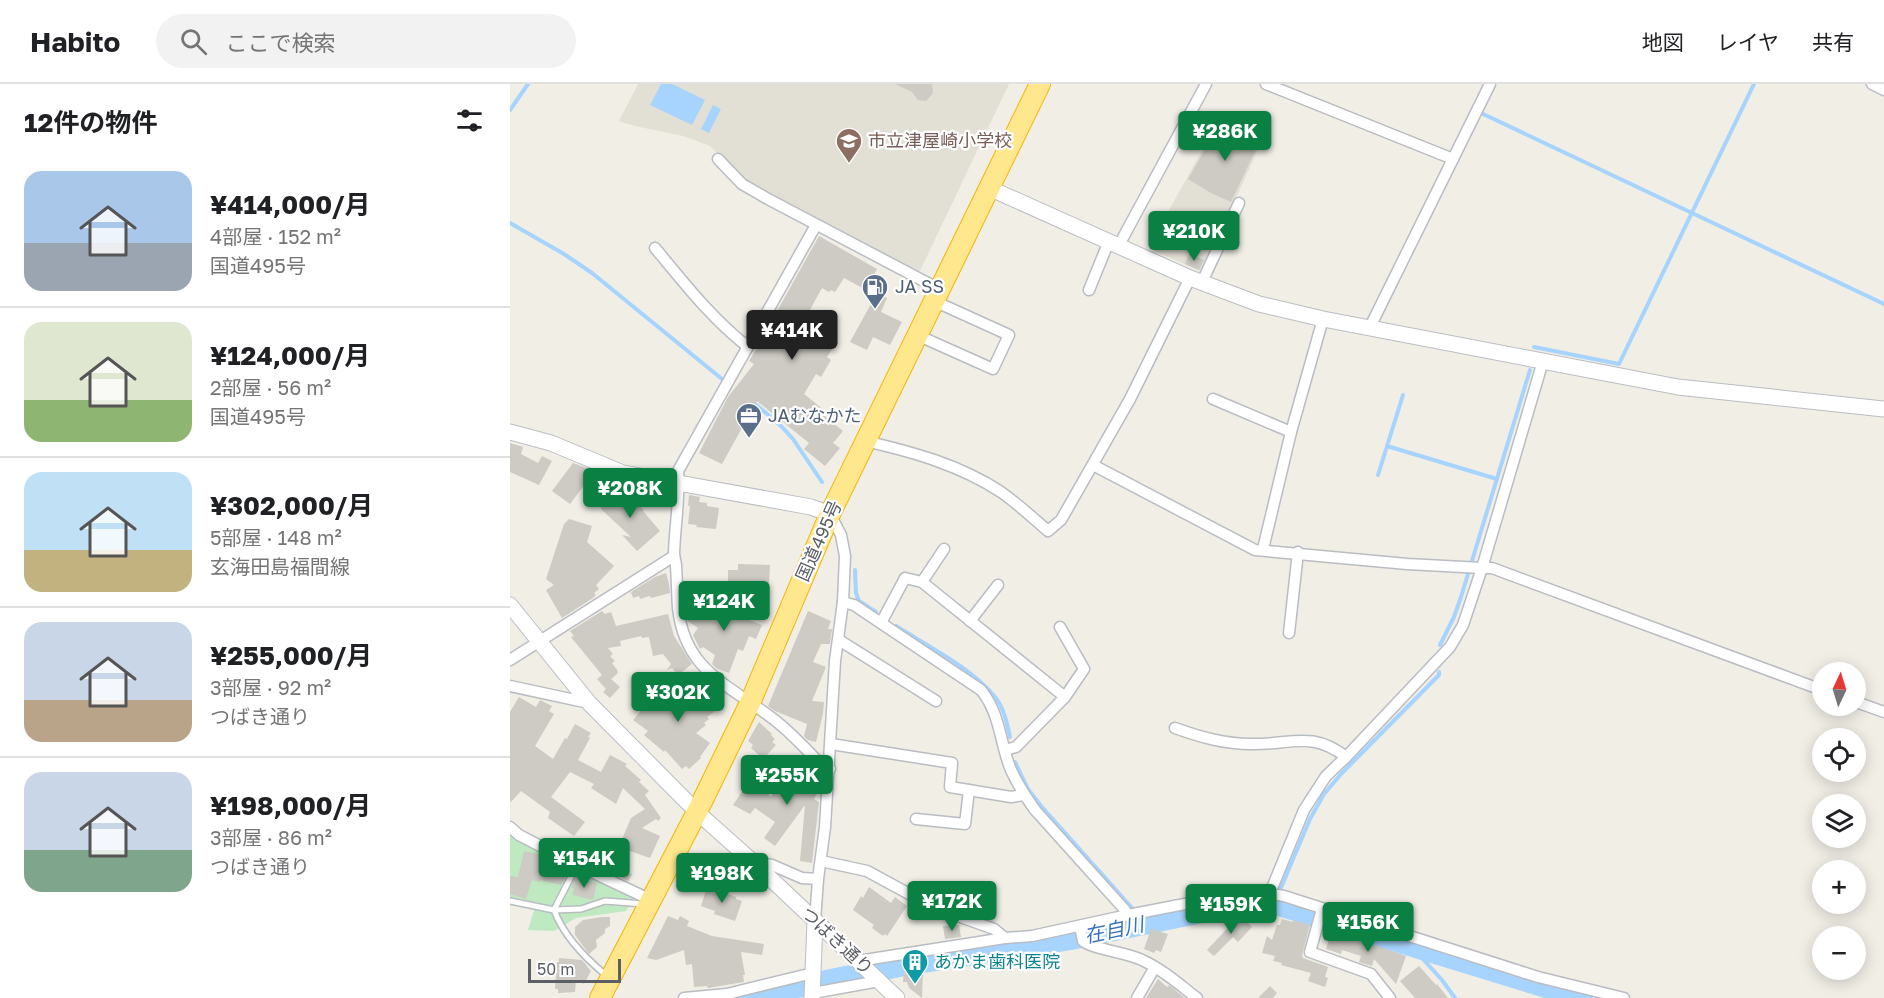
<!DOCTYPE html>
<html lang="ja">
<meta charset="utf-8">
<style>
body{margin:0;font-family:"Golos Text","Noto Sans JP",sans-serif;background:#f2f2f2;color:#202124;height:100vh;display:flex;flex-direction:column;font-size:22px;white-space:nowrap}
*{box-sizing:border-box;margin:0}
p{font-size:20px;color:#757577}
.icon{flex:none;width:33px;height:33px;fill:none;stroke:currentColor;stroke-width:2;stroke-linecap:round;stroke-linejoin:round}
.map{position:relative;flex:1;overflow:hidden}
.details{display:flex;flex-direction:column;background:#fff;width:510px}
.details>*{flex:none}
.needle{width:39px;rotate:4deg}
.buttons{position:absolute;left:1302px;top:578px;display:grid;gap:12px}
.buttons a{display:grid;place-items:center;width:54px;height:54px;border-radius:50%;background:#fff;box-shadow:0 3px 15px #0003;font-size:30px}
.scale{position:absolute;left:18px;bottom:15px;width:93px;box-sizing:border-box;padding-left:6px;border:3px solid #5c6066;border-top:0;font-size:16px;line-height:21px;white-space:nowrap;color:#5c6066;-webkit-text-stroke:4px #fff;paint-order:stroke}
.price{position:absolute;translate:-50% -51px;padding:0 14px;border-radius:6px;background:#0b8043;color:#fff;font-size:20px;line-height:39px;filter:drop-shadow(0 2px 3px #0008)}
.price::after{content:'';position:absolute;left:50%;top:36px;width:18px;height:14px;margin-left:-9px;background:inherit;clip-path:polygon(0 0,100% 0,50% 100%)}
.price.selected{background:#222;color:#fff}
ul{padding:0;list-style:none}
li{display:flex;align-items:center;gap:18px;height:150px;padding:0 24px}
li+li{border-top:2px solid #e0e0e0}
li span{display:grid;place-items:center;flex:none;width:168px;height:120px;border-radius:18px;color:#555}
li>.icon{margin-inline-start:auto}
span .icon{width:72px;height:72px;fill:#fffc;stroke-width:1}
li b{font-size:26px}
h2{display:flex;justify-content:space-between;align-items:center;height:72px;padding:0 24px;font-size:26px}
header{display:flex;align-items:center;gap:36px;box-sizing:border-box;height:84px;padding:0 30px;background:#fff;border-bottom:2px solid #e0e0e0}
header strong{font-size:28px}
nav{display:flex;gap:33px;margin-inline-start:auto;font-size:21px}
.search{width:420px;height:54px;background:#f2f2f2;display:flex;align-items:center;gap:15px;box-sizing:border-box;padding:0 21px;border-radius:33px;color:#757577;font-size:22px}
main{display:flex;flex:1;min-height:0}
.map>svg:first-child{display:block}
</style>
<header>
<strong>Habito</strong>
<div class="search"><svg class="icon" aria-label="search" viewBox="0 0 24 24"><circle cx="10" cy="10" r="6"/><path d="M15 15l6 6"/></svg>ここで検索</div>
<nav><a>地図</a><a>レイヤ</a><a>共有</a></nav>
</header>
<main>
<section class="details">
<h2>12件の物件<svg class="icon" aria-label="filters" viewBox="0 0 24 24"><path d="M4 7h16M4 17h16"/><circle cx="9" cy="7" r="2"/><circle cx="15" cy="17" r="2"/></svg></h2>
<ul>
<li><span style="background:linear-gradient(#a9c7e8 60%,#9aa5b1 0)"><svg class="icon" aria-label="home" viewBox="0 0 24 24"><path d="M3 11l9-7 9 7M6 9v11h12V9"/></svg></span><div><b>¥414,000/月</b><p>4部屋 · 152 m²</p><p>国道495号</p></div></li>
<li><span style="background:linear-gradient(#dfe7d0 65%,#8fb573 0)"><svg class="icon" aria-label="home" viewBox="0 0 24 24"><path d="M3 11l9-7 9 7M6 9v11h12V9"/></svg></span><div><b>¥124,000/月</b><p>2部屋 · 56 m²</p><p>国道495号</p></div></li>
<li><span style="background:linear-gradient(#bfe0f5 65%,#c2b280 0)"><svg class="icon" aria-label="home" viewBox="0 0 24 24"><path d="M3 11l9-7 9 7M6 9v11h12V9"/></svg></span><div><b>¥302,000/月</b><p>5部屋 · 148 m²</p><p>玄海田島福間線</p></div></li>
<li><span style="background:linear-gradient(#c9d6e8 65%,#b9a48a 0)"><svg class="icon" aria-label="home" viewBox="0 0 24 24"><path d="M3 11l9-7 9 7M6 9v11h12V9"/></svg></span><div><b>¥255,000/月</b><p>3部屋 · 92 m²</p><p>つばき通り</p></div></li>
<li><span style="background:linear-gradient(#c9d6e8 65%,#7fa58c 0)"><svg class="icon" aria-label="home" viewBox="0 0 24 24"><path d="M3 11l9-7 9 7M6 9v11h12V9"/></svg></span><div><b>¥198,000/月</b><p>3部屋 · 86 m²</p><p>つばき通り</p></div></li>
</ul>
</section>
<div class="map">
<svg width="1374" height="914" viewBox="0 0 1374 914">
<rect width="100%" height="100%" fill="#f0eee5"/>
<!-- education -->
<g fill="#e2e0d5">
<path d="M128,0H499L408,191L234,97L200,62L173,52L125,42L109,37Z"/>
<path d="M709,36L752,57L692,188L638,164Z"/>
</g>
<!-- green -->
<path fill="#bfeac1" d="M0,748L123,813L116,827L66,834L44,847L18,846L24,826L0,821Z"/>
<!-- water -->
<g fill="#a6d4ff">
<path d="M151,0H162L195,16L182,41L140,21Z"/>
<path d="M203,21L211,25L199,49L191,45Z"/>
</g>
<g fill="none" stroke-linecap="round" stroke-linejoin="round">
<!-- stream -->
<g stroke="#a6d4ff" stroke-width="4">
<path d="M0,26L18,0"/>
<path d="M971,29L1374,220"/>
<path d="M0,139L54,170L82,189L212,295"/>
<path d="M1024,263L1109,280L1244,0"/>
<path d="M243,318L271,342L283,355L312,398"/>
<path d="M877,362L987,395"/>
<path d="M868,391L893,311"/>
<path d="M345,486L346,509L349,517L366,528"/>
<path d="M386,542C416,561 463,585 485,613C494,624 497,639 500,653"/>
<path d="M930,561L944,533L951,513L1020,286"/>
<path d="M505,678L518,705L531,722L623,825"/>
<path d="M770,806L800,735L814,710L831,690L929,591V588"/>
<path d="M902,863L932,896L945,914"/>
</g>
<!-- river -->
<path stroke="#a6d4ff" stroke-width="22" d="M234,914L394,881L561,855L735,819L755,818L769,821L1072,914"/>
</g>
<!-- building -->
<g fill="#cdcbc3">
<path d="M385,0H422L423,9L416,17L408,16L402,8Z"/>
<path d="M711,38L750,57L721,118L701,109L678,95Z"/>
<path d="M309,152L367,185L356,206L334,194L325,208L321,206L319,208L312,204L291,242L324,262L317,273L321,276L311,293L306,290L294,310L314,326L311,329L333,347L323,359L330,364L315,382L294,365L299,359L247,317L212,380L189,369L218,313L244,280L239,277L268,230L266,229Z"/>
<path d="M679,170L694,176L689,186L675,180Z"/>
<path d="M367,209L377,214L371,228L392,238L380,261L363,253L357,266L340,258Z"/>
<path d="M0,359L13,363L11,370L28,379L32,372L42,377L29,401L0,388Z"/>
<path d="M63,379L79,385L74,393L78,396L60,420L42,407Z"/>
<path d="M108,404L134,426L133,427L150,447L127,467L112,451L121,453L91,425V422Z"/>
<path d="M179,411L190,413L189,418L197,419V422L209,424L206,445L186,443L187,441L178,440L180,422H178Z"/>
<path d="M59,435L82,442L77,458L104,482L86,501L89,505L84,509L86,511L83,514L52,534L36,506L44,501L36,495L54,440Z"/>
<path d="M228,480L260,481L259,500L218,499V486H228Z"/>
<path d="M156,489L159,500L160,509L141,514L140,512L130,515L129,512L123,514L121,508L145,493Z"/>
<path d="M207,518L224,519L237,525L235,528L242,531L239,536L252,541L246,555L239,552L233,567L228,565L219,589L206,584L202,580L205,571L193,563L190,565L183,551L188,544L178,537V534L188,521L206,535Z"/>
<path d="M92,527L95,530L101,528L106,542L158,530L164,552L182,580L168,591L162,584L157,586L161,580L153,570L143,572L139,553L132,554L131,552L110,557L111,562L98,564L103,570L100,572L105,577L102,579L108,587L107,588L108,589L101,595L110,603L100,614L93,608L96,605L87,595L92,591L61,553L64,552L60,547Z"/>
<path d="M298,527L321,537L318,545H322L320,560H311L303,578L316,583L302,617L314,618L313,630L306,658L298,656L294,652L297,640L265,627L258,622Z"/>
<path d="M155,599L175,616L196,602L210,619L207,621L209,624L197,633L199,635L194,639L196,641L186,649L200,659L190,673L191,674L179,685L176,682L172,685L155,666L154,668L134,651L138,647L123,636Z"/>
<path d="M9,613L26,623L30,616L42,622L39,627L44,630L25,662L43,675L55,654L57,655L65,640L81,649L78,653L80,654L68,676L91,688L100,671L117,680L115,682L131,696L129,698L139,707L135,711L151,734L148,737L146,735L132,744L150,752L140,774L117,766L118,764L110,760L121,734L135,725L113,704L106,720L81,704L84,700L60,688L41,713L75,738L64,752L38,734L40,728L11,707L0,719V628Z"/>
<path d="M249,638L262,650L261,651L265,655L262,658L266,661L255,673L253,671L251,673L241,664L243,661L238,657Z"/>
<path d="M295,675L307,688L305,692L310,696L308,700L310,701V704L304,715L309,718L302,779L290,777L295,721L265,762L254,754L265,738L245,724L240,730L223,721L237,700L239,701L243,696L261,713L272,695L273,696L283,687L288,680L291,681Z"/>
<path d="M14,767L29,770V772L36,773L35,776L55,783L53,789L57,790L51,801L30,796V798L22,796L16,815L0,810V792L8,793Z"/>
<path d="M103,782L122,790L118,797L101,789Z"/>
<path d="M66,793L87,799L83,816L62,811L64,804L61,803Z"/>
<path d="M197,803L226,813V815L232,817L225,837L204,830L205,827L191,822Z"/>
<path d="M359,803L381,819L385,813L397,822L377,852L375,850L373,852L362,844L364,841L343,826L351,812L353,814Z"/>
<path d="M730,831L742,843L728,858L723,853L704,872L697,866Z"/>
<path d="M158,832L168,836L170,832L179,837L177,842L202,852L254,860L252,871L231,868L235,891H233L234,898L198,904L197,902L184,903L182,880L176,881L174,866L146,876L137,874Z"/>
<path d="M92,833H100V842L95,845V849L86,856L87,863L79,870L65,851V843L73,836Z"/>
<path d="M772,835L783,838V836L800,841L792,871L793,874L818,883L815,893L818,894L815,903L798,897L801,889L771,881L772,879L763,877L765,872L752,869L757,852L762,856L767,841H770Z"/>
<path d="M449,841L451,853L435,855L433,842Z"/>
<path d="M641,845L658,850L651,868L646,866L644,869L634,865Z"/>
<path d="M822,846L896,872L886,900L864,875L862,882L849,878L851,872L832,866L831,870L816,865Z"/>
<path d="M49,874L72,876L81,887L74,900L66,896L65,908L48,909V905H45L47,878H49Z"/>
<path d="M909,882L926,901L927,900L938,914H905L890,897Z"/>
<path d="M394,887L413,888L412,914L399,904L397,898H393Z"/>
<path d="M648,895L657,903L659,901L675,914H636Z"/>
<path d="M760,902L767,909L763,914H748Z"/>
</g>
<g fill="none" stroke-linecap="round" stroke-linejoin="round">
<!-- lane casing -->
<g stroke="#b9bcc2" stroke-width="8">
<g id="lane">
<path d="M67,781L44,826C54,853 75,874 97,892"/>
<path d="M0,817L44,826L71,825L95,817L134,820"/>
</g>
</g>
<!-- street casing -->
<g stroke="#b9bcc2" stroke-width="13">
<g id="street">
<path d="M756,0L943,75"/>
<path d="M1362,0L1374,6"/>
<path d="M208,75L232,100L258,115L429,205"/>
<path d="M306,141L168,387C170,414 165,441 164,469C164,473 166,478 166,482C167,496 167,510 168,524C175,587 218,600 262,634C281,648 298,667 314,684L320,685"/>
<path d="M609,161L696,0"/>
<path d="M145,164C174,199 202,235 238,263"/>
<path d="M692,198L729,119"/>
<path d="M579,206L599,157"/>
<path d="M860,243L980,0"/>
<path d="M407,251L483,285L499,251L424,217"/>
<path d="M703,315L781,348"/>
<path d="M355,357C403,368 450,381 491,408C508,420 523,434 538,447L551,436L620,315L680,194"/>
<path d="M583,381L745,466L897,480L972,484H982L1312,606"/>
<path d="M753,465L781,348L813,235"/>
<path d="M412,498L434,465"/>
<path d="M333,518L344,521L471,606C490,630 489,653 499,681C505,697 515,712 525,726L615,826L618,831"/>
<path d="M460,537L488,501"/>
<path d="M371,539L395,494L412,498L555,613"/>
<path d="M779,549L788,468"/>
<path d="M329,556L426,617"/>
<path d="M0,576L164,472"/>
<path d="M0,602L79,619"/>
<path d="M1346,618L1374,628"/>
<path d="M665,644C690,653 714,660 742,660C780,661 801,646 836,673"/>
<path d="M321,660L442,679L440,703L501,713L514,711"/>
<path d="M495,666L506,663L555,613L574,585L550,543"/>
<path d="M406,735L455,740L459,706"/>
<path d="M0,743L9,751L67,781L141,816"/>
<path d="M311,777L357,787L425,824L484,845L495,854"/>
<path d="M244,778L262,781L292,794L308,795"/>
<path d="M760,809L794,726L816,692L836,673L940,563L953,541L972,484L1033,277"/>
<path d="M812,825L800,868L861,890L880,914"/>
<path d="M305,837L308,795L315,743L325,577L333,518L335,472L331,451L320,430"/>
<path d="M570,842L573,857C585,866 616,868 632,876C652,885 670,901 687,914"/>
<path d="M348,877L495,854L522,852L618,831L742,807L774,812L1028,893L1114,914"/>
<path d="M303,909L369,897"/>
<path d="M174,914L217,910L303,889"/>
<path d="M627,914L645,883"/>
</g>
</g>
<!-- secondary casing -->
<g stroke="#babdc4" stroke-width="17">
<g id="secondary">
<path d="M479,104L680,194L749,220L813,235L1168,303L1374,325"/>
<path d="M0,348L41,359L113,389L301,423L320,430"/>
<path d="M0,521L79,619L187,728L243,778L387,914"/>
<path d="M302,914L305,837"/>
</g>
</g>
<!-- highway casing -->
<g stroke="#f5b400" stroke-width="22">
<path id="highway" d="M90,914L187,728L240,619L320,430L530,0"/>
</g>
<!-- lane -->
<use href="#lane" stroke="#fff" stroke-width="5"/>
<!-- street -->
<use href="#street" stroke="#fff" stroke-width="10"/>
<!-- secondary -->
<use href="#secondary" stroke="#fff" stroke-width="15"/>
<!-- highway -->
<use href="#highway" stroke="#ffe78d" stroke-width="20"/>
</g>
<!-- icons -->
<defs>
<g id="school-pin" transform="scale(1.35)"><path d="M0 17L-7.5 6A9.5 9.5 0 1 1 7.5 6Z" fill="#8d6e63" stroke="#fff"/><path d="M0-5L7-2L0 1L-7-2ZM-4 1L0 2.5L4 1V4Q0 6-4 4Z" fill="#fff"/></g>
<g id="fuel-pin" transform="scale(1.35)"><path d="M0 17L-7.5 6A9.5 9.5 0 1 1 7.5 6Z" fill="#5c6f8a" stroke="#fff"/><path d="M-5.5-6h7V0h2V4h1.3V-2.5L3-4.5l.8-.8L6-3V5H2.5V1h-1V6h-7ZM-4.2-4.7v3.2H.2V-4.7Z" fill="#fff"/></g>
<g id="office-pin" transform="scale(1.35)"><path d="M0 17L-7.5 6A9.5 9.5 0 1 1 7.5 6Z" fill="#5c6f8a" stroke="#fff"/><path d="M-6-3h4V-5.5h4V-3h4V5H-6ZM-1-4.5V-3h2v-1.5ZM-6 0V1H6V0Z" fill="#fff"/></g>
<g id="building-pin" transform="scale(1.35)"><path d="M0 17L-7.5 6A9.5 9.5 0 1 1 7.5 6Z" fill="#0f9aa8" stroke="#fff"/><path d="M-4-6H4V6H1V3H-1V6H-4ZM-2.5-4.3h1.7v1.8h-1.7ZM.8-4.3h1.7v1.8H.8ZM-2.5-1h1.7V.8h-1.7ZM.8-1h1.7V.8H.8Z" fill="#fff"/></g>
</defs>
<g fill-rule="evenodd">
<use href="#school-pin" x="339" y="57"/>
<use href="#fuel-pin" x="365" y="203"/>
<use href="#office-pin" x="239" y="332"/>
<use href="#building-pin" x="405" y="878"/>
</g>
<g text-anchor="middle" stroke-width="4.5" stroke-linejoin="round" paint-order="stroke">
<!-- education labels -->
<g font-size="18" fill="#785e54" stroke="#fff" text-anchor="start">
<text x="358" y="63">市立津屋崎小学校</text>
</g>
<!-- service labels -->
<g font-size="18" fill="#4e5e75" stroke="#fff" text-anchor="start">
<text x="385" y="209">JA SS</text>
<text x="258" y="338">JAむなかた</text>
</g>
<!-- street labels -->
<g font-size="18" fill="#5c6066" stroke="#fff">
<text transform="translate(309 457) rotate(-66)" y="6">国道495号</text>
<text transform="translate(327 857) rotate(43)" y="6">つばき通り</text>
</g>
<!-- culture labels -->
<g font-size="18" fill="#0d838f" stroke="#fff" text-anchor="start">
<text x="424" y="884">あかま歯科医院</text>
</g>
<!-- water labels -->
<g font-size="20" font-style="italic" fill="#3972ba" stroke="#fff">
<text transform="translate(604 846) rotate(-12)" y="7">在自川</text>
</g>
</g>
</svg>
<div class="buttons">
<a><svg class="needle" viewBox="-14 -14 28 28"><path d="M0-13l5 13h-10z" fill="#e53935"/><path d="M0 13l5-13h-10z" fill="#757577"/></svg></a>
<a><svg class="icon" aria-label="locate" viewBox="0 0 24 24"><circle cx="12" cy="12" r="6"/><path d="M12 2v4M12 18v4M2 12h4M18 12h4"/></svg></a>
<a><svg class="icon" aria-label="layers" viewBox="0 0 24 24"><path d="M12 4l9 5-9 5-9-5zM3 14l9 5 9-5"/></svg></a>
<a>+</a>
<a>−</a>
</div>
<div class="scale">50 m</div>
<b class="price" style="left:715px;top:78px">¥286K</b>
<b class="price" style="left:684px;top:178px">¥210K</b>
<b class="price selected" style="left:282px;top:277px">¥414K</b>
<b class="price" style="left:120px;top:435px">¥208K</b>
<b class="price" style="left:214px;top:548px">¥124K</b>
<b class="price" style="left:168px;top:639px">¥302K</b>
<b class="price" style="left:277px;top:722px">¥255K</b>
<b class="price" style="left:74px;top:805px">¥154K</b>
<b class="price" style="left:212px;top:820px">¥198K</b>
<b class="price" style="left:442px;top:848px">¥172K</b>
<b class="price" style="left:721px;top:851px">¥159K</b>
<b class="price" style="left:858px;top:869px">¥156K</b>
</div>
</main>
